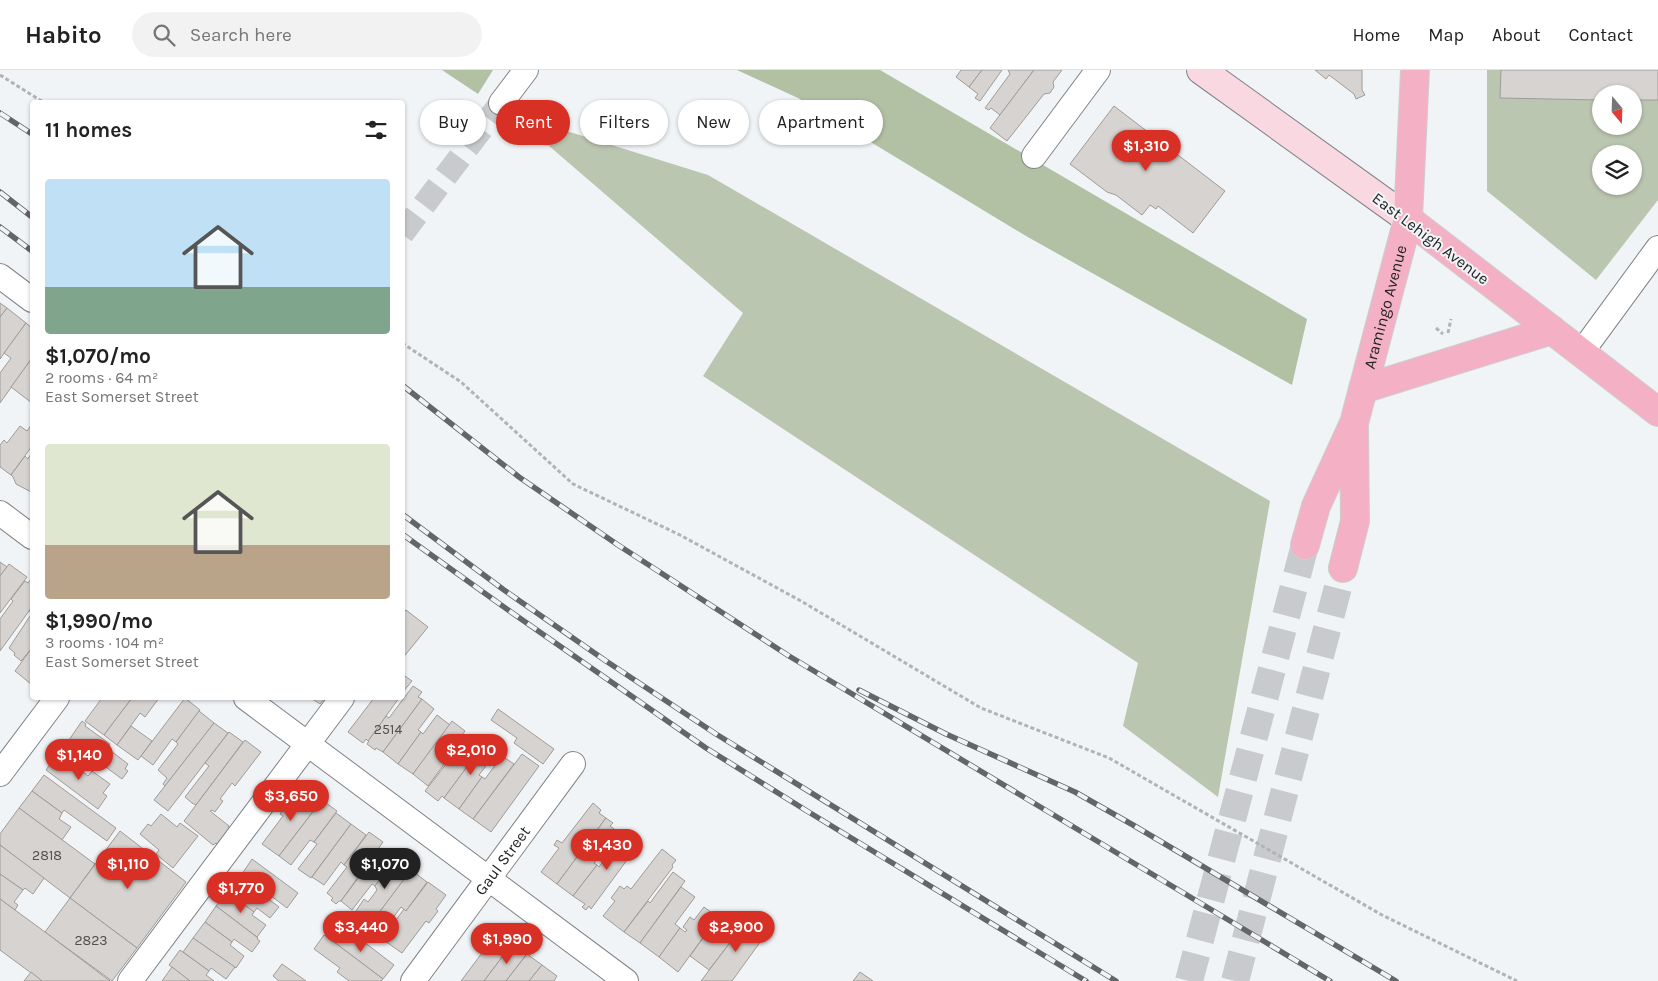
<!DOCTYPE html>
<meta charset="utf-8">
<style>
body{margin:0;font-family:Karla,sans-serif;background:#f2f2f2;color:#222;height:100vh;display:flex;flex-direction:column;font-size:19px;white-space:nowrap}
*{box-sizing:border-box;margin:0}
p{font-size:16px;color:#767676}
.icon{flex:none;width:28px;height:28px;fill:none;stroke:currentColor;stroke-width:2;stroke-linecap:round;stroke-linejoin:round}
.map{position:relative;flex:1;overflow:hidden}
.details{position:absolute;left:30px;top:30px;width:375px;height:600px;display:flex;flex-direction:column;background:#fff;border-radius:5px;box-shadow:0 1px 4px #0004}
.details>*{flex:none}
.guide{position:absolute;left:420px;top:30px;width:475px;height:45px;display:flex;gap:10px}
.needle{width:32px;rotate:161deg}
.tools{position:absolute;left:1592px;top:15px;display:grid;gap:10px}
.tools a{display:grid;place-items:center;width:50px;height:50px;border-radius:50%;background:#fff;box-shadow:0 1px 4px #0004;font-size:25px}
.price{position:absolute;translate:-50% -42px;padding:0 11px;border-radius:18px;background:#d93025;color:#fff;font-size:16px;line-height:32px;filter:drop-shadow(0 1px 2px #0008)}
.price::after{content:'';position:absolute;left:50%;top:30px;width:15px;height:11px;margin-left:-8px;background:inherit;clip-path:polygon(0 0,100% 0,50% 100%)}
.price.current{background:#222;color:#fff}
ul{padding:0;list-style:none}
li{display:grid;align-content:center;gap:10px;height:265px;padding:0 15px}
li span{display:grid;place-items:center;height:155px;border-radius:5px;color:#555}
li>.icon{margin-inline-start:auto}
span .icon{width:90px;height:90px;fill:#fffc;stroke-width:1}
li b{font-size:21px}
h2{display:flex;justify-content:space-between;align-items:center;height:60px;padding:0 15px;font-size:21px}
.tag{padding:0 18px;border-radius:22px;background:#fff;box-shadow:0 1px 4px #0004;font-size:18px;line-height:45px}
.tag.current{background:#d93025;color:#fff}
header{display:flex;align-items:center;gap:30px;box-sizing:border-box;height:70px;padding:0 25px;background:#fff;border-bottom:1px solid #e0e0e0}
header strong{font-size:24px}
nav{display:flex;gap:28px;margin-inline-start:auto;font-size:18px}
.search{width:350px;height:45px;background:#f2f2f2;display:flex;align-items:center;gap:12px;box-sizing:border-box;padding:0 18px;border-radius:28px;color:#767676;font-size:19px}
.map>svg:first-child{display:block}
</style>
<header>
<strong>Habito</strong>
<div class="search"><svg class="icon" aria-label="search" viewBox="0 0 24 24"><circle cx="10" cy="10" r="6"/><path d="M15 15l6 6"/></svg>Search here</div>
<nav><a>Home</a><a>Map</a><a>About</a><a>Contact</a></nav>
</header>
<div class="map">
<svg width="1658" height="911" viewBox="0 0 1658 911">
<rect width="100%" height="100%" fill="#f1f4f7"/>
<!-- green -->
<g fill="#bbc6b0" fill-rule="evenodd">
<path d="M1487,0H1658V130L1596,210L1487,121ZM1601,24H1634V56H1601ZM1601,84H1634V116H1601Z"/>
<path d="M512,44L708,105L1270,431L1218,727L1123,656L1138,593L703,306L743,243Z"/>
</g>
<!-- forest -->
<g fill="#b2c0a4">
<path d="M442,0H493L478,24Z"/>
<path d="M737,0H880L1307,249L1292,315L1026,166L798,28Z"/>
</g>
<!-- building -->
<g fill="#d7d3d0" stroke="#9f9b99">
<path d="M961,0H982L969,17L956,7Z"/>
<path d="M982,0H1002L980,31L975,28L978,24L969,17Z"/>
<path d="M1008,0H1034L1000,45L991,38L989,40L985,38L1010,4Z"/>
<path d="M1034,0H1062L1053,12L1054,17L1050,23L1044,24L1007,71L990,58Z"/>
<path d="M1315,0H1362V20L1365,25L1356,29L1354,24L1329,5L1326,9Z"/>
<path d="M1501,0H1658V30H1634V24H1601V30L1500,28Z"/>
<path d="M1114,36L1225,121L1193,163L1158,136L1156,139L1150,135L1142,145L1116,125L1107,122L1070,94Z"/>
<path d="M0,233L7,238L0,247Z"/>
<path d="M7,238L26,253L0,289V247Z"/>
<path d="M26,253L32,258V288L0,333V303L11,288L4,283Z"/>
<path d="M32,288V333L11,317Z"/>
<path d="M32,354V376L11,405L0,397V375L4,370L7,373L20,356L27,361Z"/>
<path d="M32,382V420L31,422L16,414L13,407L11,405L25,386L28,389Z"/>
<path d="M0,492L7,497L0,506Z"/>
<path d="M9,494L27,507L0,543V506Z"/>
<path d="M31,509L32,511V537L0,581V549L13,531L11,529L25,511L28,513Z"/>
<path d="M32,537V578L21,591L14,585L15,583L9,578L32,543L29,541Z"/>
<path d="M406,540L428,557L402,589V545Z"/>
<path d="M32,578V612L31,614L15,601Z"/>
<path d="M402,604L412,611L402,623Z"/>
<path d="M413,616L422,622L418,627L422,629L383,682L376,678L375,680L367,674L369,671H368L386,646L389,648Z"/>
<path d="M102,628H132L104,665L85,651Z"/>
<path d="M132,628H159L145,647L140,643L117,675L104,665Z"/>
<path d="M185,628L200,640L176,672L172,669L153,695L141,686Z"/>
<path d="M311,628H325L320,634Z"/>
<path d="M374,628H399L368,671L366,669L363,673L348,662Z"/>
<path d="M422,629L434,639L418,660L421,662L398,694L383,682Z"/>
<path d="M498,639L554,679L543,694L514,673L517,668L491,650Z"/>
<path d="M199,641L214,653L165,716L163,714L167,708L158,700L178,674L176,672Z"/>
<path d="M437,645L450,655L413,704L398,694L421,662L423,664Z"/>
<path d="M82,651L86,654L85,656L110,674L107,678L128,694L125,699L128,701L122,709L69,670Z"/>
<path d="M452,651L465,661L448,683L451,685L428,716L413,704Z"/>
<path d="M214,653L228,663L168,741L154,730Z"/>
<path d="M131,656L152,671L138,690L117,675Z"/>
<path d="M229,662L243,672L196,735L192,733L185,727L209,696L205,693Z"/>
<path d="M469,665L483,675L444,728L442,726L438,731L425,721Z"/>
<path d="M245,670L261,682L235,716L232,713L220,729L223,731L215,742L212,740L210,741L229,756L228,757L229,759L217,774L216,773L213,775L184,751Z"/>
<path d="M486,671L498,680L479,705L482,707L459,739L444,728Z"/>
<path d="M58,683L88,706L92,701L110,714L103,723L107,726L98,739L46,700Z"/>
<path d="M522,684L539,696L491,762L473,749Z"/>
<path d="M502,686L514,694L473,749L459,739L482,707L485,709Z"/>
<path d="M44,705L116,758L107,771L64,740L62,743L32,721Z"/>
<path d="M304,718L321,731L279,786L262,774L283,746L280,744L289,732L292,734Z"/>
<path d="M32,721L62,743L59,749L71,757L62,770L19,738Z"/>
<path d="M322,730L337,741L314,772L310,770L291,795L279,786Z"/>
<path d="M593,733L601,740L599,743L606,748L557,814L541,802L559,778L554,775L557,770L562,773Z"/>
<path d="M19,738L95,794L70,828L0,775V764Z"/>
<path d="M336,743L351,754L311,808L298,799L317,774L314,772Z"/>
<path d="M161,744L177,757L180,753L198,766L173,798L156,784L159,780L140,764L148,754L151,756Z"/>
<path d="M606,748L613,753L610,756L618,762L594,793L597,795L573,826L557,814Z"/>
<path d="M351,754L366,765L344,795L341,792L324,815L312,807Z"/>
<path d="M627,760L641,771L591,839L589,836L586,840L582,837L585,834L573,826L597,795L599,797Z"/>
<path d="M120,761L186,812L137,878L70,828Z"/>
<path d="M369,762L383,772L341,831H339L336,834L331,830L333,828L327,823L347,797L344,795Z"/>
<path d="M0,775L44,808L33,824L25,818L23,820L0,804Z"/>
<path d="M381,778L395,789L375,816L372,814L352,840L341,831Z"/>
<path d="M662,779L676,790L672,795L673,797L624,862L603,846L615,831L611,828L620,816L624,819L627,816L631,819Z"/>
<path d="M397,788L412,799L372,852L356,841L364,829L368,832L377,820L375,816Z"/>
<path d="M252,789L298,823L287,838L242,804Z"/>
<path d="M411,800L427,812L406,841L401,837L381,864L369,856Z"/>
<path d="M673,802L685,811L640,873L624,862L648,831L650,833Z"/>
<path d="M0,804L23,820L14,832L18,835L15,840L0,829Z"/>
<path d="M238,806L279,837L270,848L257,838L254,842L227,822Z"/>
<path d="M428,812L446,825L436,839L438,841L429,853L426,851L402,883L382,869L404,839L406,841Z"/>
<path d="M681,817L695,827L675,854L680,858L659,887L640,873Z"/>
<path d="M227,822L254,842L252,845L266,855L257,867L216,836Z"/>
<path d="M70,828L137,878L112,911L45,862Z"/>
<path d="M0,829L45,862L110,911H42L0,880Z"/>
<path d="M216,836L258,868L257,869L260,871L252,882L234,869L232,872L205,852Z"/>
<path d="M704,837L718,847L678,902L659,887L680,858L685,862L687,860L683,857L690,847L694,850Z"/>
<path d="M722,842L733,849L727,857L732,861L730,863L735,866L709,900L690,886Z"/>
<path d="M745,849L766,864L732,911H701L735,866L733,865Z"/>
<path d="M205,852L232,872L230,875L244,886L236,898L193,868Z"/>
<path d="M334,855L361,876L364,872L394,895L383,909L326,866Z"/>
<path d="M497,863L512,874L484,911H461Z"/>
<path d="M324,865L326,866L383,909L381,911H349L337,902L340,898L314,879Z"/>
<path d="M193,868L235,897L226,909L211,898L209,901L183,882Z"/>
<path d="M512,874L526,885L506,911H484Z"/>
<path d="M180,880L209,901L206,905L214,911H190L169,895Z"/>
<path d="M527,884L542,895L529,911H506Z"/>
<path d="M282,894L306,911H279L273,906Z"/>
<path d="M542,895L557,906L554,911H529Z"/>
<path d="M172,897L190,911H162Z"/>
<path d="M31,902L42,911H24Z"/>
<path d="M860,902L873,911H853Z"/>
</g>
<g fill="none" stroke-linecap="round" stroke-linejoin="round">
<!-- minor-tunnel -->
<path stroke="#c8cacd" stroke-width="24" stroke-dasharray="24 12" stroke-linecap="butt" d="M402,164L501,33"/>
<!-- primary-tunnel -->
<g stroke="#c8cacd" stroke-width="28" stroke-dasharray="28 14" stroke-linecap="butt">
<path d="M1189,911L1305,475"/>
<path d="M1235,911L1343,498"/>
</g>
<!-- minor casing -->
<g stroke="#818487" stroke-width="26">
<g id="minor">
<path d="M501,33L526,0"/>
<path d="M1034,86L1098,0"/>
<path d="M0,206L32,230"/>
<path d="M1581,283L1658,178"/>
<path d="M0,443L32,467"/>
<path d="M246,628L626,911"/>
<path d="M0,704L57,628"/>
<path d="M130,911L342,628"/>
<path id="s1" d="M413,911L573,694"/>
</g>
</g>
<!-- secondary casing -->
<g stroke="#818487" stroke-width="30">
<path id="secondary" d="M1201,0L1408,149"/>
</g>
<!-- primary casing -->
<g stroke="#cecfcf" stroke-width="30">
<g id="primary">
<path d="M1408,149L1658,342"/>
<path d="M1363,319L1552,260"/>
<path id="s2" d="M1305,475L1316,436L1354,353L1408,149L1415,0"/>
<path d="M1343,498L1355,451L1354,359"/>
</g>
</g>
<!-- path -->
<g stroke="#b1b3b6" stroke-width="3" stroke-dasharray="4 2.5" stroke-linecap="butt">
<path d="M0,5L43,32"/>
<path d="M1436,258L1443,264"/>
<path d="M1448,263L1451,249"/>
<path d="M402,273L461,312L573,414L680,465L801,531L981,638L1109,688L1382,845L1517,911"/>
</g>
<!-- minor -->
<use href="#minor" stroke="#fff" stroke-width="24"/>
<!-- secondary -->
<use href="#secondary" stroke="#fad8e2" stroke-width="28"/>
<!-- primary -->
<use href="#primary" stroke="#f4b0c4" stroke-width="28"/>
<!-- rail casing -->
<g stroke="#646568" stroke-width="5.5">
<g id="rail">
<path d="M0,43L32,64"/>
<path d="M0,122L32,147"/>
<path d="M0,157L32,181"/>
<path d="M402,315L519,407L618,475L789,586L1330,911"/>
<path d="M402,444L504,520L606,591L716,664L1116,911"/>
<path d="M402,464L511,542L706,678L807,741L1086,911"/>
<path d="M859,620L946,664L1075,722L1133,755L1396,911"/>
</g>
</g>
<!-- rail -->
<use href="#rail" stroke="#f1f4f7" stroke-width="4" stroke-dasharray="11" stroke-linecap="butt"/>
</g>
<g text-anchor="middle" stroke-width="4" stroke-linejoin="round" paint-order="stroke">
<!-- number labels -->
<g font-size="14" fill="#4f4f50">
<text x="388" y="664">2514</text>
<text x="47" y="790">2818</text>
<text x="91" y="875">2823</text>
</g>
<!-- street labels -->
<g font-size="16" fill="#222325" stroke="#f1f4f7">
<text transform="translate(1431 168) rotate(37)" y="6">East Lehigh Avenue</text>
<text dy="6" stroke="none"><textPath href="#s2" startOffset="252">Aramingo Avenue</textPath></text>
<text dy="6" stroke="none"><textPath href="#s1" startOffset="150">Gaul Street</textPath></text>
</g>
</g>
</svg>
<div class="tools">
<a><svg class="needle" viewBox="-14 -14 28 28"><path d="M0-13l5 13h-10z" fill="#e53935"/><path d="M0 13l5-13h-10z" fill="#767676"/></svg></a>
<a><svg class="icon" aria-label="layers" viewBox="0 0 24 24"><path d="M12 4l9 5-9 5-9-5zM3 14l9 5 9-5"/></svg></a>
</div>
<b class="price" style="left:1146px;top:102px">$1,310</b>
<b class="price" style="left:471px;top:706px">$2,010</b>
<b class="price" style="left:79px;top:711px">$1,140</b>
<b class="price" style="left:291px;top:752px">$3,650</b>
<b class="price" style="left:607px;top:801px">$1,430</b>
<b class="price" style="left:128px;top:820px">$1,110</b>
<b class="price current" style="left:385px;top:820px">$1,070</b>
<b class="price" style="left:241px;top:844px">$1,770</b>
<b class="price" style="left:361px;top:883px">$3,440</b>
<b class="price" style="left:736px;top:883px">$2,900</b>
<b class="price" style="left:507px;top:895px">$1,990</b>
<div class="guide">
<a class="tag">Buy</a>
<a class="tag current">Rent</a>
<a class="tag">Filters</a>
<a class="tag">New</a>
<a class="tag">Apartment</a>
</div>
<section class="details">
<h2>11 homes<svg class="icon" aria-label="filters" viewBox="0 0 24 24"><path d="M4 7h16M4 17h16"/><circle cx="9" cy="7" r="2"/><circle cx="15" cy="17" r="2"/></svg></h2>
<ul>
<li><span style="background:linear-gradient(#bfe0f5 70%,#7fa58c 0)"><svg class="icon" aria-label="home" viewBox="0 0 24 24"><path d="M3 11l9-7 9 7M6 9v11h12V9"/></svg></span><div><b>$1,070/mo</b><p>2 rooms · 64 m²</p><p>East Somerset Street</p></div></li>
<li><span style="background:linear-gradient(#dfe7d0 65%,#b9a48a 0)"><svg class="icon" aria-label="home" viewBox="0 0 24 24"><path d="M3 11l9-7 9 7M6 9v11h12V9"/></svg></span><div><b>$1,990/mo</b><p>3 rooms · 104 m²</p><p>East Somerset Street</p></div></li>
</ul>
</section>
</div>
